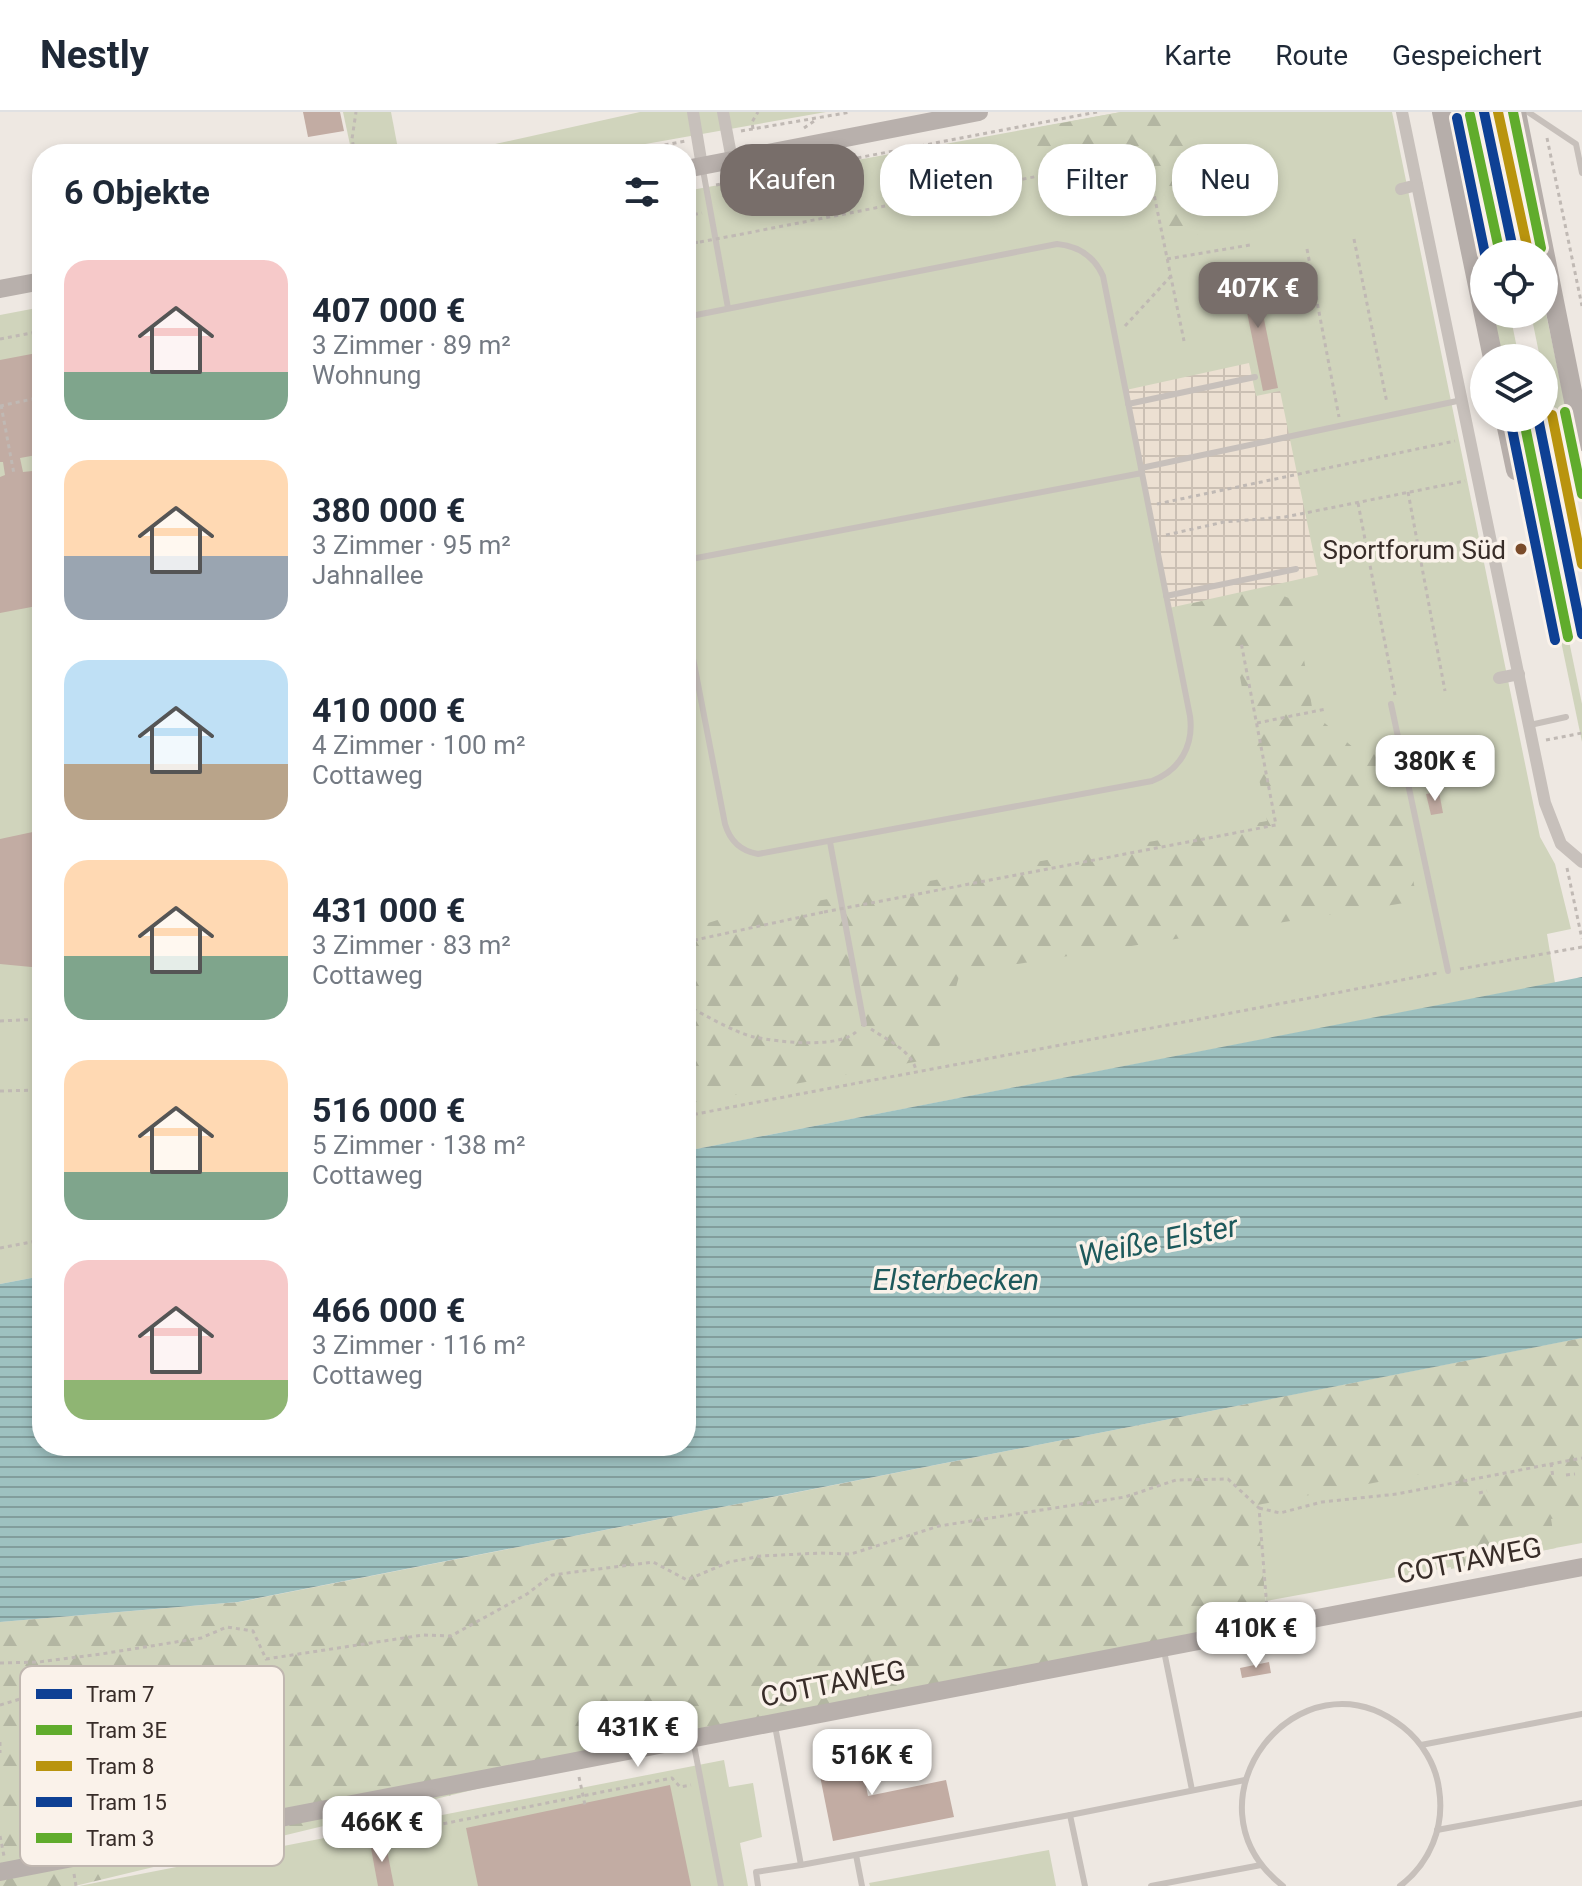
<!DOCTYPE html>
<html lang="de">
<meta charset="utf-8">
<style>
body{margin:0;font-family:Roboto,sans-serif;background:#f2f2f3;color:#1f2937;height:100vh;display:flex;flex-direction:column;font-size:30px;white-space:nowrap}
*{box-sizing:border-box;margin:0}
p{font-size:26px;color:#747a83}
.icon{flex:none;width:44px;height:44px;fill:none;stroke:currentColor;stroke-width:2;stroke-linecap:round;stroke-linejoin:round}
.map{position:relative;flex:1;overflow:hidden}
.sheet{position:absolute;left:32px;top:32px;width:664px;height:1312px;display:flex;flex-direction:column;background:#fff;border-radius:32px;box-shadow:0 4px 12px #0003}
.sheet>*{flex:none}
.hud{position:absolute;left:720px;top:32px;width:742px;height:72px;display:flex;gap:16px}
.buttons{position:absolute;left:1470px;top:128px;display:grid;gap:16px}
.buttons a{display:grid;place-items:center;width:88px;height:88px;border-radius:50%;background:#fff;box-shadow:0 4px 12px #0003;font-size:40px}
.price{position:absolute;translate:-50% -68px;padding:0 18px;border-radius:16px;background:#fff;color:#222;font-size:26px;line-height:52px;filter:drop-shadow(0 2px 4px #0008)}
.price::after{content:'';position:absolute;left:50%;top:48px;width:24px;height:18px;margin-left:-12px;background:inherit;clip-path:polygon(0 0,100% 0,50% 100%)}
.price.on{background:#786e6a;color:#fff}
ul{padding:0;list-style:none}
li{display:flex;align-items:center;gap:24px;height:200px;padding:0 32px}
li span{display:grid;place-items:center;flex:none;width:224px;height:160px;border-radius:24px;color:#555}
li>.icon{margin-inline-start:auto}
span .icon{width:96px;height:96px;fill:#fffc;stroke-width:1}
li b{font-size:34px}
h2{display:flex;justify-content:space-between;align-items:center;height:96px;padding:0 32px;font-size:34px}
.tag{padding:0 28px;border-radius:32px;background:#fff;box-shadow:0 4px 12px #0003;font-size:28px;line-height:72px}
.tag.on{background:#786e6a;color:#fff}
header{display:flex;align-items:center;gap:48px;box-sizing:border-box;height:112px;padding:0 40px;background:#fff;border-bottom:2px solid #e0e1e3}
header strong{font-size:38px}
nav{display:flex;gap:44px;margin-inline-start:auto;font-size:28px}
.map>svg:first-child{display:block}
</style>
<header>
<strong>Nestly</strong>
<nav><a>Karte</a><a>Route</a><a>Gespeichert</a></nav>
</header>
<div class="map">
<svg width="1582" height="1774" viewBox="0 0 1582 1774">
<defs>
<pattern id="forest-firs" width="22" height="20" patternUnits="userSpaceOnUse" patternTransform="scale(2)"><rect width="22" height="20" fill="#d0d4bc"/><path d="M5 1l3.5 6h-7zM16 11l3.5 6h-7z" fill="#b3b6a2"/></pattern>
<pattern id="plaza-grid" width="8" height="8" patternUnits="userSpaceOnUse" patternTransform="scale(2)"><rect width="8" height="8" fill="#ece0d2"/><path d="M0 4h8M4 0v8" fill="none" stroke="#cbc0b4"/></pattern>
<pattern id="water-rules" width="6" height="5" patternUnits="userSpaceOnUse" patternTransform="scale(2)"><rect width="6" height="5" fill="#9ec1c0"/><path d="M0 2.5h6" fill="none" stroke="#829d9c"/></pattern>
</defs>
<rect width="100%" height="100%" fill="#eee8e2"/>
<!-- green -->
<g fill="#d0d4bc">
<path d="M343,0H391L399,42H352Z"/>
<path d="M640,0H826L589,42H450Z"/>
<path d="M1121,0H1392L1540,725L1555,752L1571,817L1547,822L1555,871L686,1039V79Z"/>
<path d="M1452,0H1469L1498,142H1484V159Z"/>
<path d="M1490,0H1504L1534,142H1519Z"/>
<path d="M1544,192L1574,334L1557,337L1544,267V246H1540L1531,202H1544Z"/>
<path d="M42,195V1164L0,1172V203Z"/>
<path d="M1493,202H1510L1519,246H1502Z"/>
<path d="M1535,364L1582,592V630L1527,366Z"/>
<path d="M1582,1226V1431L1266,1489L1246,1292Z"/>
<path d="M724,1648L729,1675L753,1671L762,1725L740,1731L748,1774H79Z"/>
<path d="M1049,1738L1056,1774H870L869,1771Z"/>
</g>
<!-- forest -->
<g fill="url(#forest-firs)">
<path d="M1121,0H1187L1210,120L1170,127L1150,35L1039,55L1019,19Z"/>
<path d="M1263,476L1294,488L1313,601L1355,637L1389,632L1417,789L960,861L936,946L686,992V818L727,805L1267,709L1234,533L1187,510L1184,493Z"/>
<path d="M1582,1226V1400L1551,1407L1556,1436L1451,1457L1447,1357L1257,1393L1268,1514L692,1625L75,1774H0V1510L239,1490Z"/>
</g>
<!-- plaza -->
<path fill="url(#plaza-grid)" d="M1249,251L1256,284L1280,279L1318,463L1169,496L1126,278Z"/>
<!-- water -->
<path fill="url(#water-rules)" d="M1582,865V1226L238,1490L0,1510V1172L42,1164V1334H686V1039Z"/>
<!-- building -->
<g fill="#c2aca3">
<path d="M303,0H340L344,19L308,25Z"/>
<path d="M1254,158L1278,276L1263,279L1239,161Z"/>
<path d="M42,240V342L20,346L23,360L42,358V493L0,501V365L5,363L3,350H0V248Z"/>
<path d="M1439,680L1443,701L1431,703L1426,682Z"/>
<path d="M42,718V856L0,852V727Z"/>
<path d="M1269,1550L1271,1561L1242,1566L1240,1556Z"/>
<path d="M856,1626L868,1684L946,1668L954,1705L833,1729L814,1634Z"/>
<path d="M670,1673L691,1774H478L466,1716Z"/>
<path d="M385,1728L394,1774H378L370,1731Z"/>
</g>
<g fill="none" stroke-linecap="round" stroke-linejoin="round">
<!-- path -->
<g stroke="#c0b9b4" stroke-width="3" stroke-dasharray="4 4" stroke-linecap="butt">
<path d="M804,16L817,7"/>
<path d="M753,17L752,10L758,0"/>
<path d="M741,19L851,0"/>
<path d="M1547,26L1582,194"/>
<path d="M315,42L333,36L345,42"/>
<path d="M355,42L352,27L356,0"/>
<path d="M634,42L654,35L686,29"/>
<path d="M716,73L1097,0"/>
<path d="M686,104L702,101"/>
<path d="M732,124L1146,43L1184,229"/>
<path d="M1354,127L1387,291"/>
<path d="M686,132L700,130"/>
<path d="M1307,137L1339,305"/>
<path d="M1167,147L1250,133"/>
<path d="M1125,214L1171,164"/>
<path d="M0,227L42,219"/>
<path d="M1,293L14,362"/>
<path d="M0,294L42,285"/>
<path d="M1560,349L1565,361"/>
<path d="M1535,354L1574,346"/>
<path d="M1408,380L1445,579"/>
<path d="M1358,391L1395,583"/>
<path d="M1157,392L1455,329"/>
<path d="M1166,423L1224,410L1285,405L1465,369"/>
<path d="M1257,611L1326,597"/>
<path d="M1546,628L1582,621"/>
<path d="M1567,756L1582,827"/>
<path d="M871,791L1276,713L1241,530"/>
<path d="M686,830L824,800"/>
<path d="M1460,857L1582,835"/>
<path d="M686,893C705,903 733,920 754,925C778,930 837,937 856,920"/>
<path d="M0,909L42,907"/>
<path d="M871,917C887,928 911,938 916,958"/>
<path d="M0,979L42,978"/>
<path d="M686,1004C936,955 1187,911 1437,861"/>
<path d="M0,1136L42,1128"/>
<path d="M1551,1351L1553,1366"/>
<path d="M1566,1363L1575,1362"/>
<path d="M1479,1381L1487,1379"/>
<path d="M1259,1396L1280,1401L1322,1390L1397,1382L1582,1346"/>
<path d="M0,1551L39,1550L101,1542L201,1526L227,1515L253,1519L266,1547L423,1523L451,1524L527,1482L552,1463L653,1450L687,1468L729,1450L761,1444L821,1441L851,1442L939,1414L1125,1385L1176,1368L1228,1367L1259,1396L1267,1497"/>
<path d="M0,1593L37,1582"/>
<path d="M0,1630V1641"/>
<path d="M579,1665L585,1693"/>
<path d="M412,1718L672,1666L680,1675L691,1673"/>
<path d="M0,1724L4,1744"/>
<path d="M74,1762L76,1774"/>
</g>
<!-- lane -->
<g stroke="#c7c0bb" stroke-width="6">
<path d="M1528,0L1576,32L1582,61"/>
<path d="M703,58L728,196"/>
<path d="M686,205L1057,132C1079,134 1094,144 1103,164L1190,604C1194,634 1180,658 1152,669L758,742C740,739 730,729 725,712L686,510"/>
<path d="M1128,292L1255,265"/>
<path d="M1141,356L1462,288"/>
<path d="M686,448L1142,361"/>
<path d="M1166,484L1296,457"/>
<path d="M1391,592L1448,859"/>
<path d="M1530,613L1566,605"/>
<path d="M830,730L864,912"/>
<path d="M1164,1539L1192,1678"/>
<path d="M775,1614L801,1753L1070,1703L1245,1668"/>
<path d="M693,1628L721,1774"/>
<path d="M1421,1633L1582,1602"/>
<path d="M393,1688L402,1731"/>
<path d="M1070,1703L1085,1774"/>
<path d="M1437,1718L1582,1691"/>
<path d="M856,1743L862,1774"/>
<path d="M758,1774L756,1760L801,1753"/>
<path d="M1151,1774L1261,1753"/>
<path d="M1283,1774C1176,1690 1300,1533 1403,1615C1422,1630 1436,1653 1439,1677C1445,1715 1430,1751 1400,1774"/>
</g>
<!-- street -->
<g stroke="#c7c0bb" stroke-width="12">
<path d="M693,0L702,54"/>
<path d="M723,0L732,48"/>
<path d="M1402,0L1545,691L1561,732L1582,750"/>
<path d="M1401,77L1417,73"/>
<path d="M1499,566L1519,562"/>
</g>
<!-- secondary -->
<g stroke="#b8b0ac" stroke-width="18">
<path d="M686,57L979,0"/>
<path d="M0,177L42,169"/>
<path d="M0,1760L1582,1455"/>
</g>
<!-- primary -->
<g stroke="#b6aeaa" stroke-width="20">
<path d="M1442,0L1493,246"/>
<path d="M1516,0L1582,329"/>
<path d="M1505,306L1516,358"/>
</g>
<!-- path-bridge -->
<g stroke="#c0b9b4" stroke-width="3" stroke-dasharray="4 4" stroke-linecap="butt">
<path d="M700,130L732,124"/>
<path d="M824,800L871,791"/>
</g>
<!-- tram-1 casing -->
<g stroke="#faf2ea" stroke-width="16">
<g id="tram-1">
<path d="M1484,0L1514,142"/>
<path d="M1538,306L1582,522"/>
</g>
</g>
<!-- tram-2 casing -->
<g stroke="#faf2ea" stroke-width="16">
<g id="tram-2">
<path d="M1470,3L1500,142"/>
<path d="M1524,309L1568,525"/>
</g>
</g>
<!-- tram-3 casing -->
<g stroke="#faf2ea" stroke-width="16">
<g id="tram-3">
<path d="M1498,0L1528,139"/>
<path d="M1552,303L1582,452"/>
</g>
</g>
<!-- tram-4 casing -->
<g stroke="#faf2ea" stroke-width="16">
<g id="tram-4">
<path d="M1457,6L1485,142"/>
<path d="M1511,312L1555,528"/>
</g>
</g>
<!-- tram-5 casing -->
<g stroke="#faf2ea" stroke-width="16">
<g id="tram-5">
<path d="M1513,0L1541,136"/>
<path d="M1565,300L1582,382"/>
</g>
</g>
<!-- tram-1 -->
<use href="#tram-1" stroke="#0e4094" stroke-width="10"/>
<!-- tram-2 -->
<use href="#tram-2" stroke="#60ac2c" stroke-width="10"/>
<!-- tram-3 -->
<use href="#tram-3" stroke="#b9940e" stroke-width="10"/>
<!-- tram-4 -->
<use href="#tram-4" stroke="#0e4094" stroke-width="10"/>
<!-- tram-5 -->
<use href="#tram-5" stroke="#60ac2c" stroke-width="10"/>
</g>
<!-- markers -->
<circle fill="#7a4b2a" stroke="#faf2ea" stroke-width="3" cx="1521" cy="437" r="7"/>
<g text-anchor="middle" stroke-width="7" stroke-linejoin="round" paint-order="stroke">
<!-- bus labels -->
<g font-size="26" fill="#382d29" stroke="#faf2ea" text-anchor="end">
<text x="1506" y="447">Sportforum Süd</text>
</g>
<!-- street labels -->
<g font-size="28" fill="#382d29" stroke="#faf2ea">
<text transform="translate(1469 1448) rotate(-11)" y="10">COTTAWEG</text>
<text transform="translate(833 1571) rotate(-11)" y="10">COTTAWEG</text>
</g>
<!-- water labels -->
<g font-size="30" font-style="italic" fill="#1d595b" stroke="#faf2ea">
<text transform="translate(1158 1129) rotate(-11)" y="10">Weiße Elster</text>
<text x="956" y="1178">Elsterbecken</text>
</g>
</g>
<!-- legend -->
<rect x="20" y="1554" width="264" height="200" rx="12" fill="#faf2ea" stroke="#c0b7b0" stroke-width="2"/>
<rect x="36" y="1577" width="36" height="10" fill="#0e4094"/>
<rect x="36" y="1613" width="36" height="10" fill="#60ac2c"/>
<rect x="36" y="1649" width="36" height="10" fill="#b9940e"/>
<rect x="36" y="1685" width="36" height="10" fill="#0e4094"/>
<rect x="36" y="1721" width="36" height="10" fill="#60ac2c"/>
<g font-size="22" fill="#382d29">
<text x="86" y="1590">Tram 7</text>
<text x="86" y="1626">Tram 3E</text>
<text x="86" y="1662">Tram 8</text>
<text x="86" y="1698">Tram 15</text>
<text x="86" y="1734">Tram 3</text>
</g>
</svg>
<div class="buttons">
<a><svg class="icon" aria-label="locate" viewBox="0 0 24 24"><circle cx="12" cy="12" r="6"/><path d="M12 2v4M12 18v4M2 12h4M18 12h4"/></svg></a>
<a><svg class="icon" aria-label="layers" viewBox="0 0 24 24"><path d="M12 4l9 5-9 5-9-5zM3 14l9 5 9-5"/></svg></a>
</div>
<b class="price on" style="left:1258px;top:218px">407K €</b>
<b class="price" style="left:1435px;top:691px">380K €</b>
<b class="price" style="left:1256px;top:1558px">410K €</b>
<b class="price" style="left:638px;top:1657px">431K €</b>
<b class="price" style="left:872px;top:1685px">516K €</b>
<b class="price" style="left:382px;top:1752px">466K €</b>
<div class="hud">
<a class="tag on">Kaufen</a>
<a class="tag">Mieten</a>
<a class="tag">Filter</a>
<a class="tag">Neu</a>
</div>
<section class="sheet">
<h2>6 Objekte<svg class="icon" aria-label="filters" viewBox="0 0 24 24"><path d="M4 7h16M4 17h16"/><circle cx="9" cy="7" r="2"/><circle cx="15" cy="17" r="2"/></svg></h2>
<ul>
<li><span style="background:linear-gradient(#f6c9c9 70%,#7fa58c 0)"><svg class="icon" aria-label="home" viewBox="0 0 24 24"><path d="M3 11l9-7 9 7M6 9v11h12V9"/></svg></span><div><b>407 000 €</b><p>3 Zimmer · 89 m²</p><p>Wohnung</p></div></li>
<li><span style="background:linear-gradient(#ffd9b3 60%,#9aa5b1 0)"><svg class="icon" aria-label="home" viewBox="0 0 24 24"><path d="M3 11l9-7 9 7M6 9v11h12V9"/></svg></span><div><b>380 000 €</b><p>3 Zimmer · 95 m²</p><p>Jahnallee</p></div></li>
<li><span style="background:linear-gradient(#bfe0f5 65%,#b9a48a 0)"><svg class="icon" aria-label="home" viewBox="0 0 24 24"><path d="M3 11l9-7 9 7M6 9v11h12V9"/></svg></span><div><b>410 000 €</b><p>4 Zimmer · 100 m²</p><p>Cottaweg</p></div></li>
<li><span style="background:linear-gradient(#ffd9b3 60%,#7fa58c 0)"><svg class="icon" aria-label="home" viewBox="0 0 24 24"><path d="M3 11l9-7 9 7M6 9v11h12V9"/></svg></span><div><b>431 000 €</b><p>3 Zimmer · 83 m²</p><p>Cottaweg</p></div></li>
<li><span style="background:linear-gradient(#ffd9b3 70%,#7fa58c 0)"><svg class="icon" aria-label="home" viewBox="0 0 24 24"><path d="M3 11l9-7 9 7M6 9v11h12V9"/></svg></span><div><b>516 000 €</b><p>5 Zimmer · 138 m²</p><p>Cottaweg</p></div></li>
<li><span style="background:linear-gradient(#f6c9c9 75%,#8fb573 0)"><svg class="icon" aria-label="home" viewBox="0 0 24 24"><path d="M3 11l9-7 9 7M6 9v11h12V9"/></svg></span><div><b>466 000 €</b><p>3 Zimmer · 116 m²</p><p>Cottaweg</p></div></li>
</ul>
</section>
</div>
